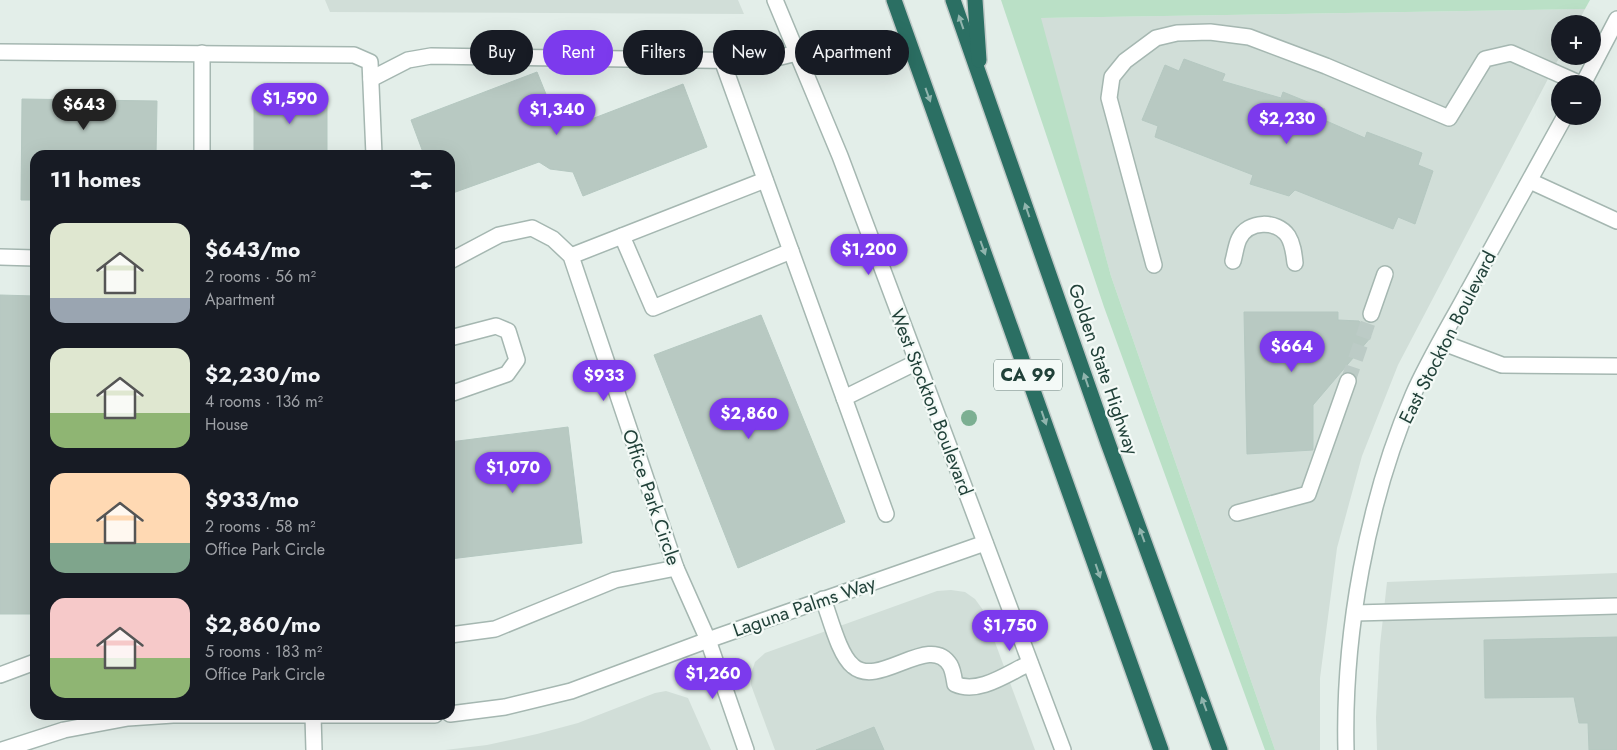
<!DOCTYPE html>
<meta charset="utf-8">
<style>
body{margin:0;font-family:Jost,sans-serif;background:#242831;color:#f1f3f6;height:100vh;display:flex;flex-direction:column;font-size:19px;white-space:nowrap}
*{box-sizing:border-box;margin:0}
p{font-size:16px;color:#9ea1a6}
.icon{flex:none;width:28px;height:28px;fill:none;stroke:currentColor;stroke-width:2;stroke-linecap:round;stroke-linejoin:round}
.map{position:relative;flex:1;overflow:hidden}
.details{position:absolute;left:30px;top:150px;width:425px;height:570px;display:flex;flex-direction:column;background:#171b24;border-radius:15px;box-shadow:0 5px 20px #0002}
.details>*{flex:none}
.hud{position:absolute;left:470px;top:30px;width:475px;height:45px;display:flex;gap:10px}
.fabs{position:absolute;left:1551px;top:15px;display:grid;gap:10px}
.fabs a{display:grid;place-items:center;width:50px;height:50px;border-radius:50%;background:#171b24;box-shadow:0 5px 20px #0002;font-size:25px}
.price{position:absolute;translate:-50% -42px;padding:0 11px;border-radius:18px;background:#7c3aed;color:#fff;font-size:16px;line-height:32px;filter:drop-shadow(0 1px 2px #0008)}
.price::after{content:'';position:absolute;left:50%;top:30px;width:15px;height:11px;margin-left:-8px;background:inherit;clip-path:polygon(0 0,100% 0,50% 100%)}
.price.current{background:#222;color:#fff}
ul{padding:0;list-style:none}
li{display:flex;align-items:center;gap:15px;height:125px;padding:0 20px}
li span{display:grid;place-items:center;flex:none;width:140px;height:100px;border-radius:15px;color:#555}
li>.icon{margin-inline-start:auto}
span .icon{width:60px;height:60px;fill:#fffc;stroke-width:1}
li b{font-size:21px}
h2{display:flex;justify-content:space-between;align-items:center;height:60px;padding:0 20px;font-size:21px}
.chip{padding:0 18px;border-radius:22px;background:#171b24;box-shadow:0 5px 20px #0002;font-size:18px;line-height:45px}
.chip.current{background:#7c3aed;color:#fff}
.map>svg:first-child{display:block}
</style>
<div class="map">
<svg width="1617" height="750" viewBox="0 0 1617 750">
<rect width="100%" height="100%" fill="#e3eee9"/>
<!-- built -->
<g fill="#d1ded8">
<path d="M325,0H738L744,14L330,12Z"/>
<path d="M1585,9L1577,24H1560V56L1398,365L1362,456L1337,548L1320,678V750H1275L1111,276L1040,18Z"/>
<path d="M1617,573V750H1377L1376,717L1380,645L1387,582Z"/>
<path d="M951,590L965,592L975,599L983,610L1035,750H775L751,685V674L755,662L765,653L937,591Z"/>
<path d="M666,691L688,698L711,750H445L487,745L537,734L578,723L655,693Z"/>
</g>
<!-- green -->
<path fill="#bae0c6" d="M1001,0H1590L1585,9L1041,18L1111,276L1275,750H1265L1104,307Z"/>
<!-- building -->
<g fill="#b8c9c2" stroke="#b5c8c1">
<path d="M1184,59L1225,74L1222,81L1281,98L1283,92L1325,109L1322,119L1365,138L1367,132L1422,153L1418,165L1433,171L1415,224L1398,217L1393,229L1295,190L1289,196L1250,184L1253,175L1155,137L1158,126L1142,120L1165,65L1179,71Z"/>
<path d="M537,72L552,109L564,107L589,120L683,84L707,147L583,196L573,172L550,169L539,162L450,194V155H424L411,120Z"/>
<path d="M254,95L327,96V155H254Z"/>
<path d="M22,99L157,101L156,155H35V200H21Z"/>
<path d="M0,295L35,296V614H0Z"/>
<path d="M1244,312H1338V320L1359,321L1371,337L1313,405V450L1247,454Z"/>
<path d="M761,315L845,522L738,568L654,355Z"/>
<path d="M568,427L582,543L450,559V442Z"/>
<path d="M1617,637V750H1589L1588,723H1579L1574,697L1485,698L1484,640Z"/>
<path d="M874,727L884,750H816Z"/>
</g>
<g fill="none" stroke-linecap="round" stroke-linejoin="round">
<!-- minor-tunnel -->
<path stroke="#bccbc6" stroke-width="15" stroke-dasharray="15 8" stroke-linecap="butt" d="M1348,381L1371,314"/>
<!-- minor casing -->
<g stroke="#a5b7b1" stroke-width="18">
<g id="minor">
<path d="M775,0L840,156L1063,750"/>
<path d="M0,52L354,55L370,62L374,155"/>
<path d="M202,53V155"/>
<path d="M722,60L886,514"/>
<path d="M371,79L408,60L431,56L764,61L797,53"/>
<path d="M1583,84L1617,19"/>
<path d="M1530,181L1617,221"/>
<path d="M622,236L653,308L791,251"/>
<path d="M571,256L765,180"/>
<path d="M0,257L35,258"/>
<path d="M450,261L499,235L532,228L553,239L571,256L676,568L708,640L746,750"/>
<path d="M1233,261C1235,254 1236,245 1239,239C1248,220 1277,220 1288,236C1293,244 1294,254 1295,263"/>
<path d="M1154,265L1109,98L1112,77L1125,61L1156,38L1177,33L1210,32L1249,37L1326,66L1449,118L1485,59L1511,53L1581,84"/>
<path d="M1371,314L1385,274"/>
<path d="M450,338L496,326L508,331L517,360L507,374L450,394"/>
<path d="M1441,342L1502,365L1617,366"/>
<path d="M844,398L917,362"/>
<path d="M1237,513L1308,494L1348,381"/>
<path d="M823,599C830,617 839,655 853,666C879,689 930,632 950,665C953,670 954,678 955,684C979,695 1008,673 1030,663"/>
<path d="M1355,613L1617,606"/>
<path d="M450,635L495,629L615,580L676,568"/>
<path d="M0,675L35,662"/>
<path d="M450,714L505,707L571,691L708,640L985,543"/>
<path d="M313,716L314,750"/>
<path d="M2,750L64,730L128,718L173,715H435"/>
<path d="M1346,750C1343,636 1367,501 1413,395C1428,361 1448,328 1466,295C1499,236 1532,176 1565,116"/>
</g>
</g>
<!-- highway casing -->
<g stroke="#c1cac8" stroke-width="18">
<g id="highway">
<path d="M894,0L1161,750"/>
<path d="M953,0L1108,443L1220,750"/>
<path d="M975,0L979,60"/>
</g>
</g>
<!-- minor -->
<use href="#minor" stroke="#fff" stroke-width="15"/>
<!-- highway -->
<use href="#highway" stroke="#2b6f63" stroke-width="15"/>
</g>
<!-- trees -->
<circle fill="#7caf92" cx="969" cy="418" r="8"/>
<!-- one-way arrows -->
<defs><path id="oneway-solid" d="M-6-.8H1V-3.2L6.5 0L1 3.2V.8H-6Z" transform="scale(1.25)"/></defs>
<g fill="#90b4ad">
<use href="#oneway-solid" transform="translate(961 22) rotate(-109)"/>
<use href="#oneway-solid" transform="translate(928 95) rotate(70)"/>
<use href="#oneway-solid" transform="translate(1027 210) rotate(-109)"/>
<use href="#oneway-solid" transform="translate(983 248) rotate(70)"/>
<use href="#oneway-solid" transform="translate(1086 380) rotate(-109)"/>
<use href="#oneway-solid" transform="translate(1044 418) rotate(71)"/>
<use href="#oneway-solid" transform="translate(1142 535) rotate(-110)"/>
<use href="#oneway-solid" transform="translate(1098 571) rotate(71)"/>
<use href="#oneway-solid" transform="translate(1204 704) rotate(-110)"/>
</g>
<g text-anchor="middle" stroke-width="4.5" stroke-linejoin="round" paint-order="stroke">
<!-- shield labels -->
<rect fill="#f4faf7" stroke="#607872" stroke-width="1" x="994" y="359.5" width="68" height="31" rx="4"/>
<g font-size="18" font-weight="bold" fill="#214139">
<text x="1028" y="381">CA 99</text>
</g>
<!-- street labels -->
<g font-size="19" fill="#214139" stroke="#f4faf7">
<text transform="translate(1447 337) rotate(-63)" y="7">East Stockton Boulevard</text>
<text transform="translate(1104 369) rotate(71)" y="7">Golden State Highway</text>
<text transform="translate(932 402) rotate(69)" y="7">West Stockton Boulevard</text>
<text transform="translate(652 497) rotate(71)" y="7">Office Park Circle</text>
<text transform="translate(804 606) rotate(-19)" y="7">Laguna Palms Way</text>
</g>
</g>
</svg>
<div class="fabs">
<a>+</a>
<a>−</a>
</div>
<b class="price" style="left:290px;top:125px">$1,590</b>
<b class="price current" style="left:84px;top:131px">$643</b>
<b class="price" style="left:557px;top:136px">$1,340</b>
<b class="price" style="left:1287px;top:145px">$2,230</b>
<b class="price" style="left:869px;top:276px">$1,200</b>
<b class="price" style="left:1292px;top:373px">$664</b>
<b class="price" style="left:604px;top:402px">$933</b>
<b class="price" style="left:749px;top:440px">$2,860</b>
<b class="price" style="left:513px;top:494px">$1,070</b>
<b class="price" style="left:1010px;top:652px">$1,750</b>
<b class="price" style="left:713px;top:700px">$1,260</b>
<div class="hud">
<a class="chip">Buy</a>
<a class="chip current">Rent</a>
<a class="chip">Filters</a>
<a class="chip">New</a>
<a class="chip">Apartment</a>
</div>
<section class="details">
<h2>11 homes<svg class="icon" aria-label="filters" viewBox="0 0 24 24"><path d="M4 7h16M4 17h16"/><circle cx="9" cy="7" r="2"/><circle cx="15" cy="17" r="2"/></svg></h2>
<ul>
<li><span style="background:linear-gradient(#dfe7d0 75%,#9aa5b1 0)"><svg class="icon" aria-label="home" viewBox="0 0 24 24"><path d="M3 11l9-7 9 7M6 9v11h12V9"/></svg></span><div><b>$643/mo</b><p>2 rooms · 56 m²</p><p>Apartment</p></div></li>
<li><span style="background:linear-gradient(#dfe7d0 65%,#8fb573 0)"><svg class="icon" aria-label="home" viewBox="0 0 24 24"><path d="M3 11l9-7 9 7M6 9v11h12V9"/></svg></span><div><b>$2,230/mo</b><p>4 rooms · 136 m²</p><p>House</p></div></li>
<li><span style="background:linear-gradient(#ffd9b3 70%,#7fa58c 0)"><svg class="icon" aria-label="home" viewBox="0 0 24 24"><path d="M3 11l9-7 9 7M6 9v11h12V9"/></svg></span><div><b>$933/mo</b><p>2 rooms · 58 m²</p><p>Office Park Circle</p></div></li>
<li><span style="background:linear-gradient(#f6c9c9 60%,#8fb573 0)"><svg class="icon" aria-label="home" viewBox="0 0 24 24"><path d="M3 11l9-7 9 7M6 9v11h12V9"/></svg></span><div><b>$2,860/mo</b><p>5 rooms · 183 m²</p><p>Office Park Circle</p></div></li>
</ul>
</section>
</div>
